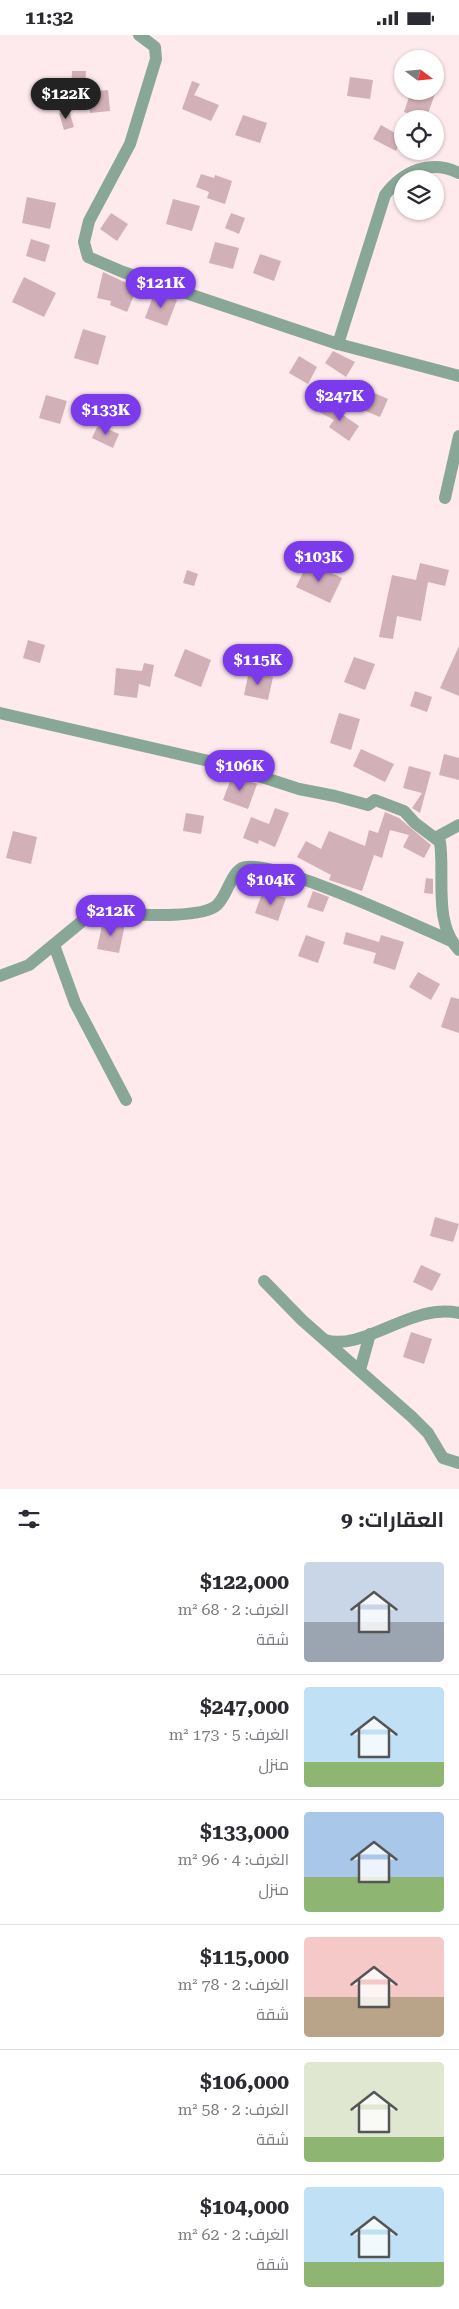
<!DOCTYPE html>
<html lang="ar">
<meta charset="utf-8">
<style>
body{margin:0;font-family:"Roboto Serif",Cairo,serif;background:#f7f7f7;color:#2b2b33;direction:rtl;height:100vh;display:flex;flex-direction:column;font-size:19px;white-space:nowrap}
*{box-sizing:border-box;margin:0}
p{font-size:16px;color:#7c7c81}
.icon{flex:none;width:28px;height:28px;fill:none;stroke:currentColor;stroke-width:2;stroke-linecap:round;stroke-linejoin:round}
.map{position:relative;height:1454px;overflow:hidden;direction:ltr}
.side{display:flex;flex-direction:column;background:#fff;flex:1}
.side>*{flex:none}
.needle{width:32px;rotate:106deg}
.fabs{position:absolute;left:394px;top:15px;display:grid;gap:10px}
.fabs a{display:grid;place-items:center;width:50px;height:50px;border-radius:50%;background:#fff;box-shadow:0 1px 4px #0004;font-size:25px}
.price{position:absolute;translate:-50% -42px;padding:0 11px;border-radius:18px;background:#7c3aed;color:#fff;font-size:16px;line-height:32px;filter:drop-shadow(0 1px 2px #0008)}
.price::after{content:'';position:absolute;left:50%;top:30px;width:15px;height:11px;margin-left:-8px;background:inherit;clip-path:polygon(0 0,100% 0,50% 100%)}
.price.current{background:#222;color:#fff}
ul{padding:0;list-style:none}
li{display:flex;align-items:center;gap:15px;height:125px;padding:0 15px}
li+li{border-top:1px solid #e1e1e2}
li span{display:grid;place-items:center;flex:none;width:140px;height:100px;border-radius:5px;color:#555}
li>.icon{margin-inline-start:auto}
span .icon{width:60px;height:60px;fill:#fffc;stroke-width:1}
li b{font-size:21px}
h2{display:flex;justify-content:space-between;align-items:center;height:60px;padding:0 15px;font-size:21px}
.status{display:flex;justify-content:space-between;align-items:center;height:35px;padding:0 25px;background:#fff;direction:ltr}
.status svg{height:14px;fill:currentColor}
.map>svg:first-child{display:block}
</style>
<div class="status"><b>11:32</b><svg viewBox="0 0 49 12"><path d="M0 12V9h3v3zM5 12V6h3v6zM10 12V3h3v9zM15 12V0h3v12zM26 1h20v11H26zM47 4h2v5h-2z"/></svg></div>
<div class="map">
<svg width="459" height="1454" viewBox="0 0 459 1454">
<rect width="100%" height="100%" fill="#fee9ed"/>
<!-- building -->
<g fill="#d2b0b7">
<path d="M72,36H86L85,58H71Z"/>
<path d="M350,42L373,45L370,64L347,61Z"/>
<path d="M192,46L200,49L194,60L219,70L211,86L182,74Z"/>
<path d="M108,55L110,76L90,78L88,57Z"/>
<path d="M411,56H436L426,84L404,77Z"/>
<path d="M69,75L74,92L64,95L59,78Z"/>
<path d="M243,80L267,88L260,108L235,100Z"/>
<path d="M381,90L402,102L396,116L373,104Z"/>
<path d="M201,139L214,143L215,140L232,146L225,169L207,163L209,157L196,152Z"/>
<path d="M27,162L56,168L50,194L22,188Z"/>
<path d="M173,164L200,171L192,196L166,189Z"/>
<path d="M111,178L128,189L117,206L100,194Z"/>
<path d="M231,178L245,183L239,199L225,193Z"/>
<path d="M31,204L50,210L45,227L26,221Z"/>
<path d="M215,207L239,213L233,234L209,228Z"/>
<path d="M260,219L281,226L274,246L253,238Z"/>
<path d="M103,237L137,253L127,277L110,270L111,266L97,263Z"/>
<path d="M24,242L56,258L44,282L12,267Z"/>
<path d="M155,256L177,265L167,291L145,283Z"/>
<path d="M83,294L106,301L98,330L74,323Z"/>
<path d="M333,316L355,327L346,342L325,328Z"/>
<path d="M299,321L317,332L308,349L289,338Z"/>
<path d="M363,353L388,364L380,382L356,372Z"/>
<path d="M46,360L67,366L60,389L39,383Z"/>
<path d="M324,367L359,391L349,406L329,392L334,385L319,377Z"/>
<path d="M98,390L119,399L113,413L92,403Z"/>
<path d="M308,527L342,543L330,568L296,552Z"/>
<path d="M420,528L449,535L445,551L428,547L421,586L397,581L393,604L379,602L392,540L416,545Z"/>
<path d="M187,535L198,539L194,551L183,548Z"/>
<path d="M28,605L45,610L40,628L23,623Z"/>
<path d="M459,611V661L440,653Z"/>
<path d="M185,614L211,625L201,652L174,641Z"/>
<path d="M354,622L375,629L365,655L344,647Z"/>
<path d="M144,628L154,630L150,652L139,649L137,663L114,660L116,633L142,636Z"/>
<path d="M249,636L273,642L268,665L244,660Z"/>
<path d="M415,656L432,662L427,677L410,671Z"/>
<path d="M339,678L360,684L351,715L330,708Z"/>
<path d="M361,714L394,729L385,747L353,731Z"/>
<path d="M444,719L459,723V745L439,740Z"/>
<path d="M409,731L431,737L420,778L412,773L422,758L403,753Z"/>
<path d="M232,741L257,749L248,774L223,765Z"/>
<path d="M275,773L289,778L275,812L259,805L258,809L243,803L251,782L269,789Z"/>
<path d="M385,777L399,783L431,810L424,823L403,812L409,800L390,795L382,823L374,820L362,856L329,845L331,840L297,822L306,806L321,814L329,796L365,811L369,795L378,798Z"/>
<path d="M186,778L204,781L201,799L183,796Z"/>
<path d="M13,796L37,802L31,829L6,823Z"/>
<path d="M426,843L433,844V859L424,858Z"/>
<path d="M263,856L286,863L278,886L255,878Z"/>
<path d="M313,856L329,862L323,877L307,872Z"/>
<path d="M103,886L125,889L119,918L97,914Z"/>
<path d="M346,897L379,907L381,900L404,907L395,935L373,928L376,918L343,909Z"/>
<path d="M306,900L325,907L318,928L298,921Z"/>
<path d="M418,937L440,949L431,965L409,952Z"/>
<path d="M451,962L459,964V998L441,992Z"/>
<path d="M435,1182L459,1189L453,1207L430,1201Z"/>
<path d="M421,1230L441,1239L432,1256L413,1247Z"/>
<path d="M411,1297L432,1304L424,1329L403,1322Z"/>
</g>
<g fill="none" stroke-linecap="round" stroke-linejoin="round">
<!-- minor -->
<g stroke="#88a797" stroke-width="12">
<path d="M139,0L155,12L156,24L130,109L89,186L84,207L88,222L123,237L338,309L459,341"/>
<path d="M338,309L385,160C403,136 430,124 459,138"/>
<path d="M445,463L459,401"/>
<path d="M0,678L222,729L299,754L335,761L368,770L375,765L404,776L415,788L440,807C445,841 433,888 459,915"/>
<path d="M437,802L459,790"/>
<path d="M54,910L75,968L126,1065"/>
<path d="M0,941L29,930L86,883L97,878C121,878 200,886 217,870C227,861 230,840 242,833C266,820 419,892 449,905"/>
<path d="M264,1246L302,1285L412,1382L428,1398L443,1423L459,1428"/>
<path d="M325,1305C364,1317 412,1267 459,1278"/>
<path d="M360,1335L370,1299"/>
</g>
</g>
</svg>
<div class="fabs">
<a><svg class="needle" viewBox="-14 -14 28 28"><path d="M0-13l5 13h-10z" fill="#e53935"/><path d="M0 13l5-13h-10z" fill="#7c7c81"/></svg></a>
<a><svg class="icon" aria-label="locate" viewBox="0 0 24 24"><circle cx="12" cy="12" r="6"/><path d="M12 2v4M12 18v4M2 12h4M18 12h4"/></svg></a>
<a><svg class="icon" aria-label="layers" viewBox="0 0 24 24"><path d="M12 4l9 5-9 5-9-5zM3 14l9 5 9-5"/></svg></a>
</div>
<b class="price current" style="left:66px;top:85px">$122K</b>
<b class="price" style="left:161px;top:274px">$121K</b>
<b class="price" style="left:340px;top:387px">$247K</b>
<b class="price" style="left:106px;top:401px">$133K</b>
<b class="price" style="left:319px;top:548px">$103K</b>
<b class="price" style="left:258px;top:651px">$115K</b>
<b class="price" style="left:240px;top:757px">$106K</b>
<b class="price" style="left:271px;top:871px">$104K</b>
<b class="price" style="left:111px;top:902px">$212K</b>
</div>
<section class="side">
<h2>العقارات: 9<svg class="icon" aria-label="filters" viewBox="0 0 24 24"><path d="M4 7h16M4 17h16"/><circle cx="9" cy="7" r="2"/><circle cx="15" cy="17" r="2"/></svg></h2>
<ul>
<li><span style="background:linear-gradient(#c9d6e8 60%,#9aa5b1 0)"><svg class="icon" aria-label="home" viewBox="0 0 24 24"><path d="M3 11l9-7 9 7M6 9v11h12V9"/></svg></span><div><b>$122,000</b><p>الغرف: 2 · 68 m²</p><p>شقة</p></div></li>
<li><span style="background:linear-gradient(#bfe0f5 75%,#8fb573 0)"><svg class="icon" aria-label="home" viewBox="0 0 24 24"><path d="M3 11l9-7 9 7M6 9v11h12V9"/></svg></span><div><b>$247,000</b><p>الغرف: 5 · 173 m²</p><p>منزل</p></div></li>
<li><span style="background:linear-gradient(#a9c7e8 65%,#8fb573 0)"><svg class="icon" aria-label="home" viewBox="0 0 24 24"><path d="M3 11l9-7 9 7M6 9v11h12V9"/></svg></span><div><b>$133,000</b><p>الغرف: 4 · 96 m²</p><p>منزل</p></div></li>
<li><span style="background:linear-gradient(#f6c9c9 60%,#b9a48a 0)"><svg class="icon" aria-label="home" viewBox="0 0 24 24"><path d="M3 11l9-7 9 7M6 9v11h12V9"/></svg></span><div><b>$115,000</b><p>الغرف: 2 · 78 m²</p><p>شقة</p></div></li>
<li><span style="background:linear-gradient(#dfe7d0 75%,#8fb573 0)"><svg class="icon" aria-label="home" viewBox="0 0 24 24"><path d="M3 11l9-7 9 7M6 9v11h12V9"/></svg></span><div><b>$106,000</b><p>الغرف: 2 · 58 m²</p><p>شقة</p></div></li>
<li><span style="background:linear-gradient(#bfe0f5 75%,#8fb573 0)"><svg class="icon" aria-label="home" viewBox="0 0 24 24"><path d="M3 11l9-7 9 7M6 9v11h12V9"/></svg></span><div><b>$104,000</b><p>الغرف: 2 · 62 m²</p><p>شقة</p></div></li>
</ul>
</section>
